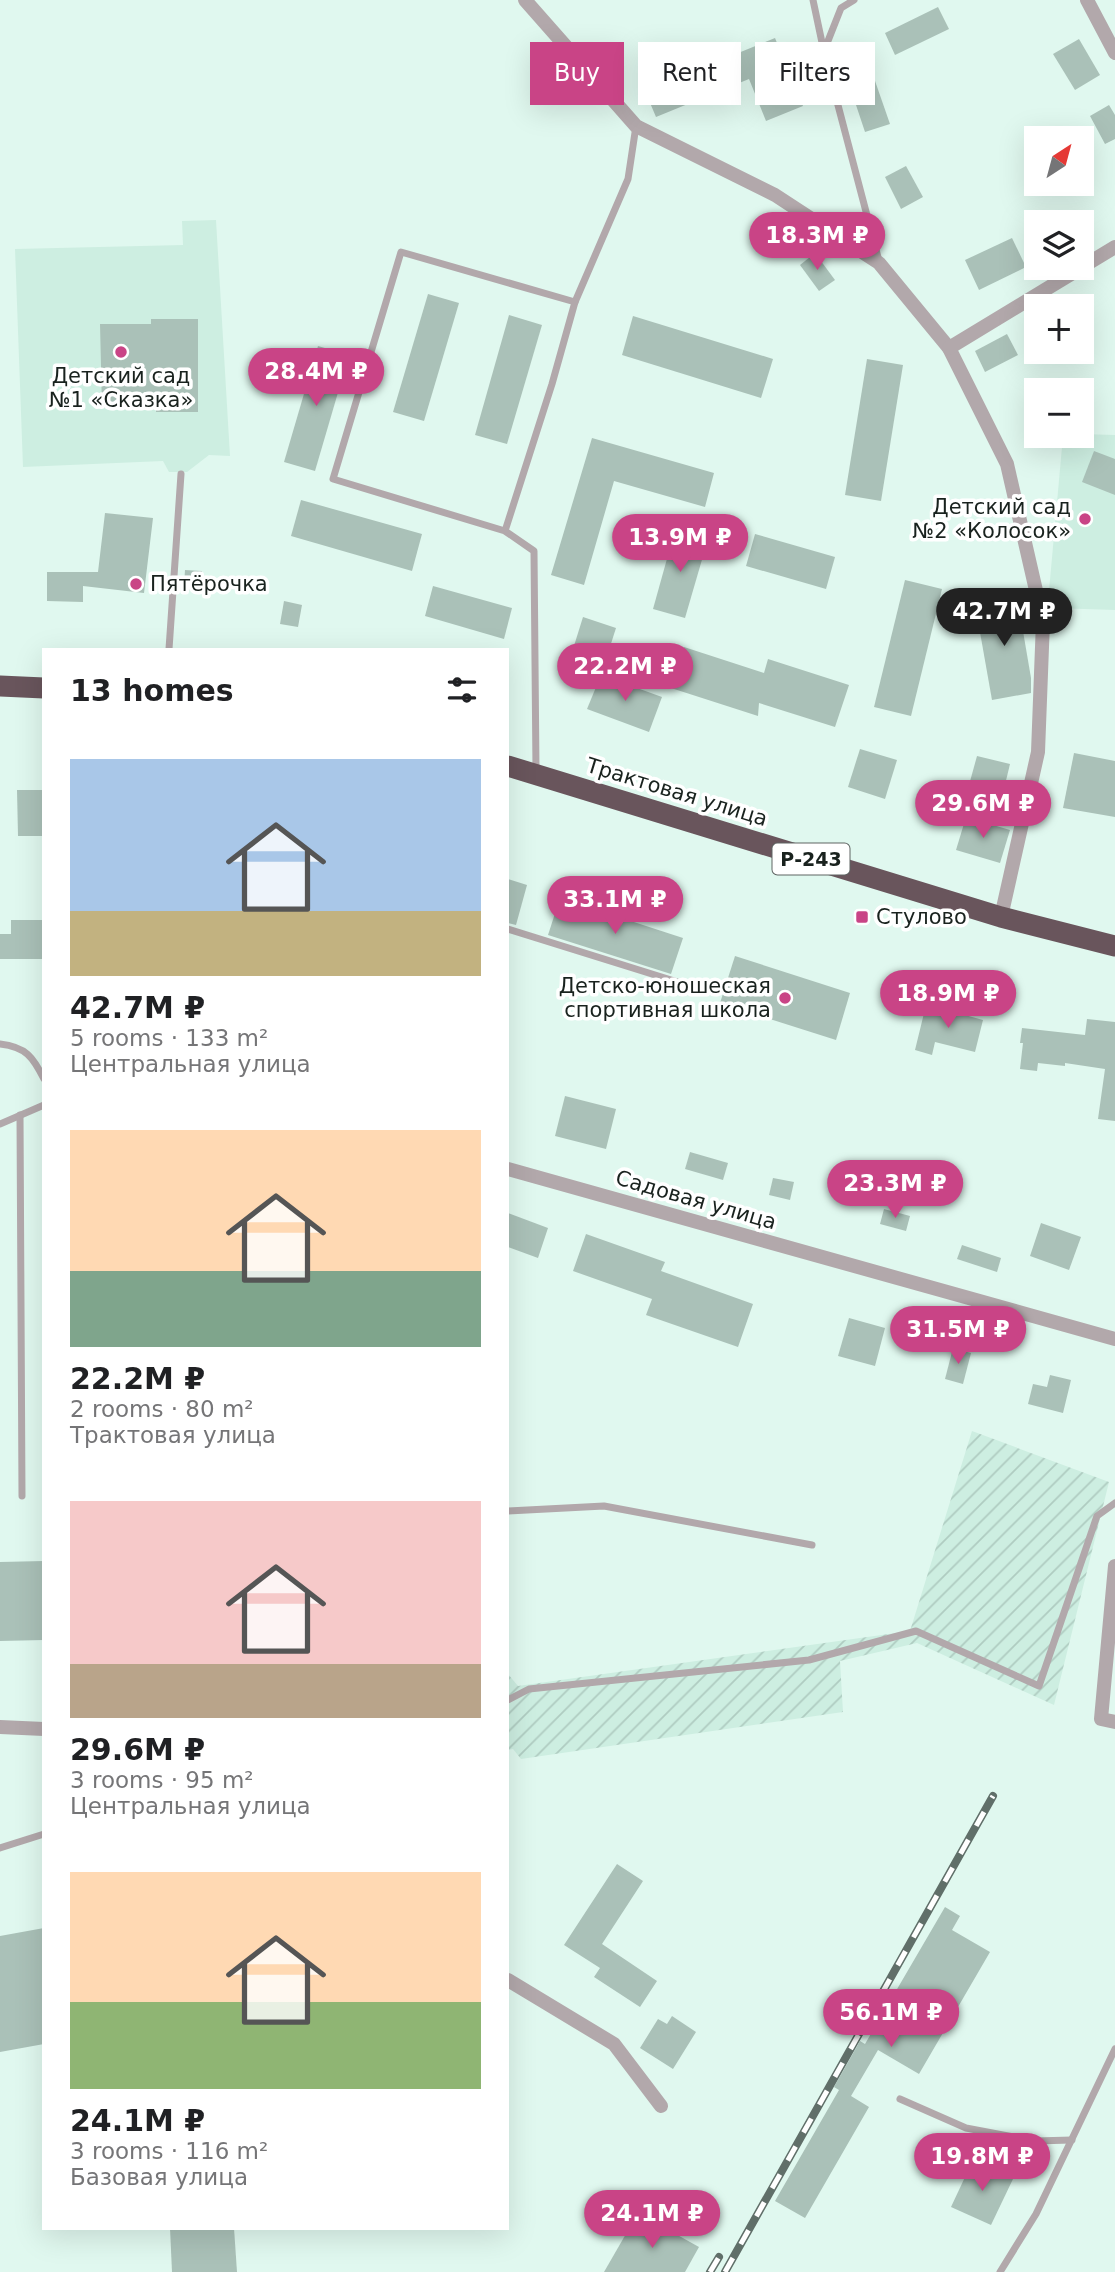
<!DOCTYPE html>
<meta charset="utf-8">
<style>
body{margin:0;font-family:"DejaVu Sans",sans-serif;background:#f6f6f6;color:#202124;height:100vh;display:flex;flex-direction:column;font-size:26px;white-space:nowrap}
*{box-sizing:border-box;margin:0}
p{font-size:23px;color:#757577}
.icon{flex:none;width:38px;height:38px;fill:none;stroke:currentColor;stroke-width:2;stroke-linecap:round;stroke-linejoin:round}
.map{position:relative;flex:1;overflow:hidden}
.drawer{position:absolute;left:42px;top:648px;width:467px;height:1582px;display:flex;flex-direction:column;background:#fff;border-radius:0px;box-shadow:0 7px 28px #0002}
.drawer>*{flex:none}
.top-card{position:absolute;left:530px;top:42px;width:480px;height:63px;display:flex;gap:14px}
.needle{width:46px;rotate:36deg}
.buttons{position:absolute;left:1024px;top:126px;display:grid;gap:14px}
.buttons a{display:grid;place-items:center;width:70px;height:70px;border-radius:0px;background:#fff;box-shadow:0 7px 28px #0002;font-size:35px}
.price{position:absolute;translate:-50% -60px;padding:0 16px;border-radius:24px;background:#c94486;color:#fff;font-size:23px;line-height:46px;filter:drop-shadow(0 2px 4px #0008)}
.price::after{content:'';position:absolute;left:50%;top:42px;width:21px;height:16px;margin-left:-10px;background:inherit;clip-path:polygon(0 0,100% 0,50% 100%)}
.price.active{background:#222;color:#fff}
ul{padding:0;list-style:none}
li{display:grid;align-content:center;gap:14px;height:371px;padding:0 28px}
li span{display:grid;place-items:center;height:217px;border-radius:0px;color:#555}
li>.icon{margin-inline-start:auto}
span .icon{width:126px;height:126px;fill:#fffc;stroke-width:1}
li b{font-size:30px}
h2{display:flex;justify-content:space-between;align-items:center;height:84px;padding:0 28px;font-size:30px}
.pill{padding:0 24px;border-radius:0px;background:#fff;box-shadow:0 7px 28px #0002;font-size:24px;line-height:63px}
.pill.active{background:#c94486;color:#fff}
.map>svg:first-child{display:block}
</style>
<div class="map">
<svg width="1115" height="2272" viewBox="0 0 1115 2272">
<defs>
<pattern id="industrial-furrows" width="10" height="10" patternUnits="userSpaceOnUse" patternTransform="scale(1.75)"><rect width="10" height="10" fill="#cdeee1"/><path d="M-1 1l2-2M0 10L10 0M9 11l2-2" fill="none" stroke="#afccc1"/></pattern>
</defs>
<rect width="100%" height="100%" fill="#e0f8ef"/>
<!-- built -->
<g fill="#cdeee1">
<path d="M216,220L230,456L209,455L187,472H169L163,461L23,467L15,249L183,245L182,221Z"/>
<path d="M1082,434L1115,435V610L1053,608L1048,602L1063,436H1082Z"/>
</g>
<!-- industrial -->
<path fill="url(#industrial-furrows)" d="M972,1431L1109,1482L1054,1705L917,1643L840,1661L843,1712L521,1759L513,1749L508,1750V1674L518,1686L910,1631Z"/>
<!-- building -->
<g fill="#aac1b8">
<path d="M938,7L949,29L895,55L885,33Z"/>
<path d="M775,38L803,106L766,121L749,79L656,117L645,91Z"/>
<path d="M1079,39L1100,75L1075,90L1053,54Z"/>
<path d="M874,78L890,124L865,132L850,87Z"/>
<path d="M1109,105L1115,115V139L1105,144L1090,116Z"/>
<path d="M906,166L923,197L901,209L885,177Z"/>
<path d="M1012,238L1026,267L979,290L965,260Z"/>
<path d="M815,253L835,280L819,291L800,265Z"/>
<path d="M428,294L459,303L424,421L393,412Z"/>
<path d="M509,315L542,325L507,444L475,435Z"/>
<path d="M633,316L773,359L761,398L622,355Z"/>
<path d="M151,319H198V412H156V408H102L100,324H151Z"/>
<path d="M1007,334L1018,355L985,372L975,351Z"/>
<path d="M318,346L349,355L315,471L284,462Z"/>
<path d="M867,359L903,365L881,501L845,495Z"/>
<path d="M592,438L714,473L705,507L614,481L584,585L551,575Z"/>
<path d="M1094,451L1115,459V495L1082,482Z"/>
<path d="M301,500L422,534L412,571L291,536Z"/>
<path d="M105,513L153,518L144,593L83,586V602L47,601V572H98Z"/>
<path d="M675,530L708,539L685,618L653,609Z"/>
<path d="M755,534L835,557L826,589L746,566Z"/>
<path d="M185,570L202,571L200,588L184,587Z"/>
<path d="M905,580L942,589L911,716L874,707Z"/>
<path d="M433,586L512,608L504,639L425,616Z"/>
<path d="M1017,596L1031,678V693L992,700L975,604Z"/>
<path d="M284,601L302,605L298,627L280,624Z"/>
<path d="M583,617L616,628L601,675L568,665Z"/>
<path d="M684,647L764,673L768,659L849,685L835,727L759,703L758,716L671,688Z"/>
<path d="M601,675L662,697L649,732L587,709Z"/>
<path d="M860,749L897,760L885,799L848,787Z"/>
<path d="M1074,753L1115,761V817L1063,808Z"/>
<path d="M977,756L1010,764L1003,793L969,785Z"/>
<path d="M17,790H44V836H18Z"/>
<path d="M966,817L1010,830L1000,863L956,850Z"/>
<path d="M508,879L527,885L516,925L508,923Z"/>
<path d="M560,898L683,938L671,974L548,935Z"/>
<path d="M11,920H44V959H0V934H11Z"/>
<path d="M735,956L850,993L836,1040L720,1003Z"/>
<path d="M926,1005L949,1011L950,1007L966,1011L965,1015L983,1020L975,1052L935,1042L932,1055L915,1050Z"/>
<path d="M1087,1019L1115,1022V1121L1098,1119L1105,1069L1065,1063V1066L1038,1063L1037,1071L1020,1069L1023,1043H1020L1022,1028L1085,1035Z"/>
<path d="M565,1096L616,1109L606,1149L555,1136Z"/>
<path d="M690,1152L728,1163L723,1180L685,1169Z"/>
<path d="M773,1178L794,1182L790,1200L769,1195Z"/>
<path d="M884,1209L910,1216L906,1231L880,1224Z"/>
<path d="M508,1213L548,1228L538,1258L508,1247Z"/>
<path d="M1041,1223L1081,1237L1069,1270L1030,1256Z"/>
<path d="M586,1234L665,1262L661,1271L753,1304L738,1347L646,1315L652,1299L573,1271Z"/>
<path d="M962,1245L1001,1258L997,1272L957,1259Z"/>
<path d="M849,1318L885,1328L875,1366L838,1356Z"/>
<path d="M953,1348L971,1353L963,1384L945,1379Z"/>
<path d="M1050,1375L1071,1380L1063,1413L1028,1404L1033,1384L1047,1387Z"/>
<path d="M44,1561V1640L0,1641V1562Z"/>
<path d="M617,1864L643,1881L602,1944L657,1981L640,2007L594,1977L600,1968L564,1945Z"/>
<path d="M945,1907L960,1916L952,1930L990,1952L919,2074L878,2050L851,2096L869,2107L805,2218L775,2201L839,2090L834,2087L860,2041L865,2044Z"/>
<path d="M44,1928V2044L0,2052V1936Z"/>
<path d="M672,2016L696,2032L673,2069L640,2048L658,2019L667,2024Z"/>
<path d="M973,2160L1013,2179L991,2225L951,2207Z"/>
<path d="M638,2213L699,2247L685,2272H604Z"/>
<path d="M170,2228H234L237,2272H172Z"/>
</g>
<g fill="none" stroke-linecap="round" stroke-linejoin="round">
<!-- lane -->
<g stroke="#b2a8ab" stroke-width="7">
<path d="M813,0L824,52L879,261"/>
<path d="M824,51L841,8L854,0"/>
<path d="M575,302L628,179L636,126"/>
<path d="M505,531L552,384L575,302L401,252L333,479L505,531L534,551L536,770"/>
<path d="M169,649L181,474"/>
<path d="M508,929L684,984"/>
<path d="M0,1044C26,1047 33,1057 44,1079"/>
<path d="M20,1115L22,1496"/>
<path d="M0,1124L44,1105"/>
<path d="M508,1511L604,1506L812,1545"/>
<path d="M508,1700L529,1689L809,1660L916,1631L1039,1686L1097,1516L1115,1503"/>
<path d="M0,1848L44,1834"/>
<path d="M900,2099L966,2128L1035,2141L1072,2140"/>
<path d="M1000,2272L1036,2214L1115,2049"/>
</g>
<!-- street -->
<g stroke="#b2a8ab" stroke-width="14">
<path d="M525,0L636,126L775,195L879,263L949,348L1007,464L1043,621L1038,752L1001,917"/>
<path d="M1087,0L1115,53"/>
<path d="M1082,267L1115,247"/>
<path d="M949,348L1081,268"/>
<path d="M508,1169L1115,1339"/>
<path d="M1115,1566L1101,1719L1115,1722"/>
<path d="M0,1727L44,1729"/>
<path d="M508,1980L614,2044L661,2106"/>
</g>
<!-- highway -->
<g stroke="#69555c" stroke-width="21">
<path d="M0,686L44,688"/>
<path d="M508,766L1001,917L1115,946"/>
</g>
<!-- rail casing -->
<g stroke="#606f69" stroke-width="8">
<g id="rail">
<path d="M710,2272L719,2257"/>
<path d="M725,2272L993,1796"/>
</g>
</g>
<!-- rail -->
<use href="#rail" stroke="#fff" stroke-width="5" stroke-dasharray="16" stroke-linecap="butt"/>
</g>
<!-- markers -->
<g fill="#c94486" stroke="#fff" stroke-width="2.5">
<circle cx="121" cy="352" r="7"/>
<circle cx="1085" cy="519" r="7"/>
<circle cx="136" cy="584" r="7"/>
<rect x="855" y="910" width="14" height="14" rx="3.5"/>
<circle cx="785" cy="998" r="7"/>
</g>
<g text-anchor="middle" stroke-width="7" stroke-linejoin="round" paint-order="stroke">
<!-- shield labels -->
<rect fill="#fff" stroke="#5e6462" stroke-width="2" x="772.5" y="843.5" width="77" height="31" rx="5"/>
<g font-size="19" font-weight="bold" fill="#19221e">
<text x="811" y="866">Р-243</text>
</g>
<!-- poi labels -->
<g font-size="21" fill="#19221e" stroke="#fff" text-anchor="end">
<text x="121" y="383" text-anchor="middle">Детский сад<tspan x="121" dy="24">№1 «Сказка»</tspan></text>
<text x="1071" y="514">Детский сад<tspan x="1071" dy="24">№2 «Колосок»</tspan></text>
<text x="150" y="591" text-anchor="start">Пятёрочка</text>
<text x="876" y="924" text-anchor="start">Стулово</text>
<text x="771" y="993">Детско-юношеская<tspan x="771" dy="24">спортивная школа</tspan></text>
</g>
<!-- street labels -->
<g font-size="21" fill="#19221e" stroke="#fff">
<text transform="translate(677 792) rotate(17)" y="7">Трактовая улица</text>
<text transform="translate(696 1200) rotate(16)" y="7">Садовая улица</text>
</g>
</g>
</svg>
<div class="buttons">
<a><svg class="needle" viewBox="-14 -14 28 28"><path d="M0-13l5 13h-10z" fill="#e53935"/><path d="M0 13l5-13h-10z" fill="#757577"/></svg></a>
<a><svg class="icon" aria-label="layers" viewBox="0 0 24 24"><path d="M12 4l9 5-9 5-9-5zM3 14l9 5 9-5"/></svg></a>
<a>+</a>
<a>−</a>
</div>
<b class="price" style="left:817px;top:272px">18.3M ₽</b>
<b class="price" style="left:316px;top:408px">28.4M ₽</b>
<b class="price" style="left:680px;top:574px">13.9M ₽</b>
<b class="price active" style="left:1004px;top:648px">42.7M ₽</b>
<b class="price" style="left:625px;top:703px">22.2M ₽</b>
<b class="price" style="left:983px;top:840px">29.6M ₽</b>
<b class="price" style="left:615px;top:936px">33.1M ₽</b>
<b class="price" style="left:948px;top:1030px">18.9M ₽</b>
<b class="price" style="left:895px;top:1220px">23.3M ₽</b>
<b class="price" style="left:958px;top:1366px">31.5M ₽</b>
<b class="price" style="left:891px;top:2049px">56.1M ₽</b>
<b class="price" style="left:982px;top:2193px">19.8M ₽</b>
<b class="price" style="left:652px;top:2250px">24.1M ₽</b>
<div class="top-card">
<a class="pill active">Buy</a>
<a class="pill">Rent</a>
<a class="pill">Filters</a>
</div>
<section class="drawer">
<h2>13 homes<svg class="icon" aria-label="filters" viewBox="0 0 24 24"><path d="M4 7h16M4 17h16"/><circle cx="9" cy="7" r="2"/><circle cx="15" cy="17" r="2"/></svg></h2>
<ul>
<li><span style="background:linear-gradient(#a9c7e8 70%,#c2b280 0)"><svg class="icon" aria-label="home" viewBox="0 0 24 24"><path d="M3 11l9-7 9 7M6 9v11h12V9"/></svg></span><div><b>42.7M ₽</b><p>5 rooms · 133 m²</p><p>Центральная улица</p></div></li>
<li><span style="background:linear-gradient(#ffd9b3 65%,#7fa58c 0)"><svg class="icon" aria-label="home" viewBox="0 0 24 24"><path d="M3 11l9-7 9 7M6 9v11h12V9"/></svg></span><div><b>22.2M ₽</b><p>2 rooms · 80 m²</p><p>Трактовая улица</p></div></li>
<li><span style="background:linear-gradient(#f6c9c9 75%,#b9a48a 0)"><svg class="icon" aria-label="home" viewBox="0 0 24 24"><path d="M3 11l9-7 9 7M6 9v11h12V9"/></svg></span><div><b>29.6M ₽</b><p>3 rooms · 95 m²</p><p>Центральная улица</p></div></li>
<li><span style="background:linear-gradient(#ffd9b3 60%,#8fb573 0)"><svg class="icon" aria-label="home" viewBox="0 0 24 24"><path d="M3 11l9-7 9 7M6 9v11h12V9"/></svg></span><div><b>24.1M ₽</b><p>3 rooms · 116 m²</p><p>Базовая улица</p></div></li>
</ul>
</section>
</div>
